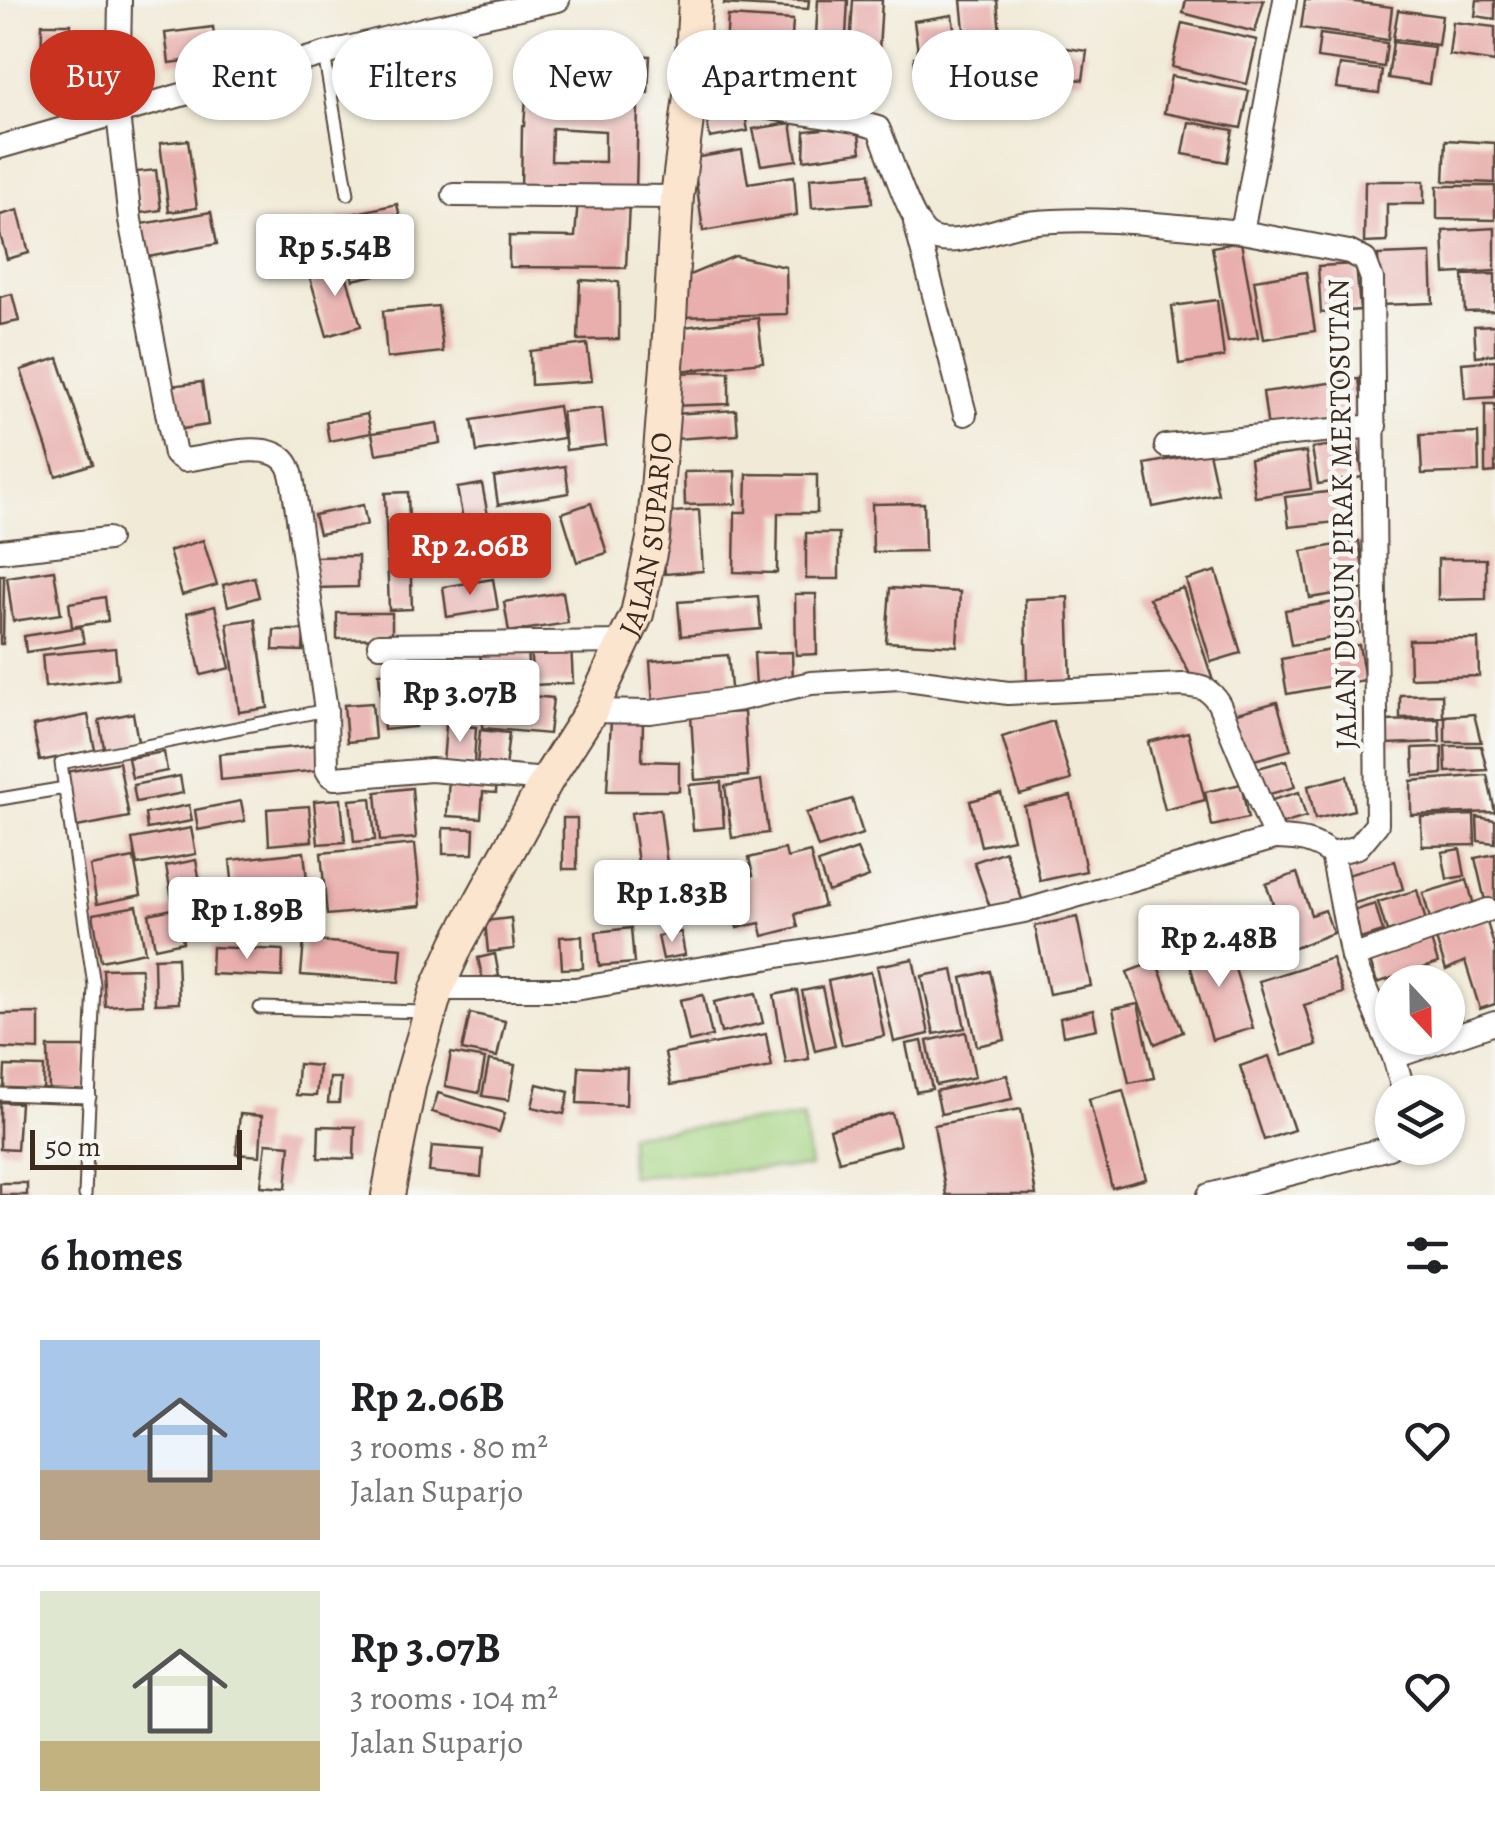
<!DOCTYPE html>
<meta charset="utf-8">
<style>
body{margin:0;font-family:Alegreya,serif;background:#f2f2f2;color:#202124;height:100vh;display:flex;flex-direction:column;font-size:38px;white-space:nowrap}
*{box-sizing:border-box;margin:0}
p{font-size:32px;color:#757577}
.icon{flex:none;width:55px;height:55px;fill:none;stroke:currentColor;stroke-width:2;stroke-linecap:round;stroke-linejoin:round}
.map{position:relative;height:1195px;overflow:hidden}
.details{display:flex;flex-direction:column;background:#fff;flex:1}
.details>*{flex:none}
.banner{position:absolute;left:30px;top:30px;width:1435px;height:90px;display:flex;gap:20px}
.needle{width:65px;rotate:158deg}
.controls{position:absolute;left:1375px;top:965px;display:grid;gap:20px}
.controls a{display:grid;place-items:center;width:90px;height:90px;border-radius:50%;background:#fff;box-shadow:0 2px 8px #0004;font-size:50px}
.scale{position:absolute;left:30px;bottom:25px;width:212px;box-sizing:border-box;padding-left:10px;border:5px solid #3b2a1e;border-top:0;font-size:28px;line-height:35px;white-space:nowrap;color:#3b2a1e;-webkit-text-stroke:8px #f6f6f2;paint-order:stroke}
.price{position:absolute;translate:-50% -85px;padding:0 22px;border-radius:10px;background:#fff;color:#222;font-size:32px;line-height:65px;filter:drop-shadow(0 2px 5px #0008)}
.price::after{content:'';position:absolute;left:50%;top:60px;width:30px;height:22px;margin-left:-15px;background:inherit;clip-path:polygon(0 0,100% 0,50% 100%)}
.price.current{background:#c8321e;color:#fff}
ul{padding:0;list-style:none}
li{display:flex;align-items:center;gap:30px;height:250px;padding:0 40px}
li+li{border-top:2px solid #e0e0e0}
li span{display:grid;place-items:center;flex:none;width:280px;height:200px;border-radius:0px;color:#555}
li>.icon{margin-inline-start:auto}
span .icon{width:120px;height:120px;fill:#fffc;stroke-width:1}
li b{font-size:42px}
h2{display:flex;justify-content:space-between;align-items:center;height:120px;padding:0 40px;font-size:42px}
.chip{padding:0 35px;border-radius:45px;background:#fff;box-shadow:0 2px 8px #0004;font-size:35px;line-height:90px}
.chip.current{background:#c8321e;color:#fff}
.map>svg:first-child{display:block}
</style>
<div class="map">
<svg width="1495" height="1195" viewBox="0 0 1495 1195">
<rect width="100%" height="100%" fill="#f6f6f2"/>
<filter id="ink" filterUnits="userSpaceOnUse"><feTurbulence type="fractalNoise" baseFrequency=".01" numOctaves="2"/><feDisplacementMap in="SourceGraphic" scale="20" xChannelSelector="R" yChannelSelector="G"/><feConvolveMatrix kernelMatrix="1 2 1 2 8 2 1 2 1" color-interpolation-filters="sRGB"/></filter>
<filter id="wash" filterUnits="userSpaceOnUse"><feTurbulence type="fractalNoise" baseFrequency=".0048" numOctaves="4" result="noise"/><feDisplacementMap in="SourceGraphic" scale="40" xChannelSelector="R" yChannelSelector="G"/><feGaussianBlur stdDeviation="2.25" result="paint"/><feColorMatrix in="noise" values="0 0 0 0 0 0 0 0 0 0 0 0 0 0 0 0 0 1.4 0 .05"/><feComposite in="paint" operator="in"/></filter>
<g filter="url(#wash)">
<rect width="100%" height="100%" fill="#f1ead7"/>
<!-- green -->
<path fill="#a6d685" stroke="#708052" stroke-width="2.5" d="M803,1117L810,1167L630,1176L629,1134Z"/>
<g id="blocks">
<!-- building -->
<g fill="#e8afad" fill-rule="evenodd">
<path d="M725,0H809L808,9L724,4Z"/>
<path d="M818,0H848L844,73L814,71Z"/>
<path d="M853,0H882L878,68L849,66Z"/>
<path d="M961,0H997L1002,57L967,60Z"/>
<path d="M1186,0H1264L1255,32L1183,13Z"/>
<path d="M1305,0H1339L1392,7L1388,40L1301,28Z"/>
<path d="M1477,0H1495V19L1475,16Z"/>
<path d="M1398,10L1442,16L1438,45L1393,39Z"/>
<path d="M952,15L957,47L918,52L914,21Z"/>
<path d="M728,16L793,20L791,51L726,47Z"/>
<path d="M1453,22L1495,27V62L1449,55Z"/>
<path d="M1182,23L1257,40L1247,84L1172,67Z"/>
<path d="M42,24H71L70,79L41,78Z"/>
<path d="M213,27L217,57L169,63L165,33Z"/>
<path d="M1320,34L1387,43L1384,67L1317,58Z"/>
<path d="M1015,41L1053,45L1049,80L1012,76Z"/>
<path d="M1393,42L1434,47L1429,84L1388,78Z"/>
<path d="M1059,47L1087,51L1083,80L1056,77Z"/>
<path d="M725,51L787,54L785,91L722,87Z"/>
<path d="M951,52L954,76L917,81L914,57Z"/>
<path d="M537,53L576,54L575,94L536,93Z"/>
<path d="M589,53L650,56L648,93L587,90Z"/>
<path d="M1340,65L1382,70L1379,93L1336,88Z"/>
<path d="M1171,76L1249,91L1241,128L1164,113Z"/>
<path d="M526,97L638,103L636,193L521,192L522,126H524ZM552,128L605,131V162L551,161Z"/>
<path d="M744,109L748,131L710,138L705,111Z"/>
<path d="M1189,122L1233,130L1227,162L1183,154Z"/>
<path d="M791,123L797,160L761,165L753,129Z"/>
<path d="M858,125L861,152L804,160L805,131Z"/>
<path d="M188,140L197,208L169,212L160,143Z"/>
<path d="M1446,140L1495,143V183L1444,181Z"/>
<path d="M742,150L748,183L794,176L797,215L703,231L693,158Z"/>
<path d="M156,170L161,210L141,213L136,172Z"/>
<path d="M870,173L872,203L812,208L810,178Z"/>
<path d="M1365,181H1424V204H1387V242L1364,243Z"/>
<path d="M1437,186H1495V220L1437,219Z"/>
<path d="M578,200L629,203L626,268L509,267V236L575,237Z"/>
<path d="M397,204L411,267L353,280L339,217Z"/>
<path d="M18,210L29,253L7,259L0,234V215Z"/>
<path d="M211,212L217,244L148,257L142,224Z"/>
<path d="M1495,228V271L1445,274L1443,231Z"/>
<path d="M1241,242L1258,337L1228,342L1212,247Z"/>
<path d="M1431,253L1433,303L1380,305L1378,255Z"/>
<path d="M735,256L786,267L787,314L682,317V278Z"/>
<path d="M342,261L361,326L327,336L308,271Z"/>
<path d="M1356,264L1360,310L1321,313L1318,266Z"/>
<path d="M1306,272L1315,331L1264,339L1254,280Z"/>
<path d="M1495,274V311L1465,312L1463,275Z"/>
<path d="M580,280L619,282V339L578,340Z"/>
<path d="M12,294L19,321L0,325V297Z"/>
<path d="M1217,300L1224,357L1179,364L1172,306Z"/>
<path d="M438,306L443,352L387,358L383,311Z"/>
<path d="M758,318L763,362L679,371L675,328Z"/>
<path d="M1495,325V354L1476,356L1474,326Z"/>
<path d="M587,344L592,381L531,385L530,351Z"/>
<path d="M58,358L93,464L56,476L21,370Z"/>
<path d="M1495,360V397L1465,399L1462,363Z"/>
<path d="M729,372V404L668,406L667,373Z"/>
<path d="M1359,379L1364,416L1268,429L1263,392Z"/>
<path d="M202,382L208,425L176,430L170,386Z"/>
<path d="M1485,404H1495V472L1485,473Z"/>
<path d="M558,406L563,438L477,452L472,420Z"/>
<path d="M602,408L606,445L566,450L562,412Z"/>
<path d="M736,410L738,435L674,439L673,414Z"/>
<path d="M367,414L371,433L329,441L326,422Z"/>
<path d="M437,423L440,443L376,454L372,433Z"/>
<path d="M1478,433L1479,472L1422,474L1420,435Z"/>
<path d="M1357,442L1363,477L1318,484L1312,448Z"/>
<path d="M1209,452L1218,494L1153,507L1145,464Z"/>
<path d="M1306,452L1311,489L1255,497L1250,459Z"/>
<path d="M565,466L569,493L498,505L494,477Z"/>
<path d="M735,471L736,504L685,505L684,472Z"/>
<path d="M747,474L817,475V513H778L777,573L734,572L735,512H746Z"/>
<path d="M482,484L488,516L463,520L457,488Z"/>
<path d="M1344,490L1347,521L1289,527L1285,497Z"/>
<path d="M408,492L412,609L389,610L385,493Z"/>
<path d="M591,503L607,553L577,562L562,513Z"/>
<path d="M924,503L925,551L873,552L872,504Z"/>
<path d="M363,505L367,525L319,534L314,515Z"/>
<path d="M699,510L703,571L665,574L661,513Z"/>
<rect x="806" y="533" width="33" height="46"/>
<path d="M203,540L217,585L182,595L169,551Z"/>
<path d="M1359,541L1366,589L1310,598L1302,551Z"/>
<path d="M358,556V587L313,588L312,557Z"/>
<path d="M1438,559H1486V599L1438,600Z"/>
<path d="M54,570L61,614L13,621L7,577Z"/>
<path d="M1216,571L1241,653L1211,662L1186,580Z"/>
<path d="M0,575H4L3,644H0Z"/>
<path d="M254,577L259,597L228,606L223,585Z"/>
<path d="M493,579L498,609L447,617L443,587Z"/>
<path d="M890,588L960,592L957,646L886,642Z"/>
<path d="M1183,588L1213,681L1192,678L1149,598Z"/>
<path d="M563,592L568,623L509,632L504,602Z"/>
<path d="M795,594H816L817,654L796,655Z"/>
<path d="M758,596L761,629L681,636L678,602Z"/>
<path d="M105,597L108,621L72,627L69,603Z"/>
<path d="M1068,597L1071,683L1027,684L1025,599Z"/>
<path d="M1354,599L1360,633L1291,645L1285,610Z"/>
<path d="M215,606L230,668L201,675L187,613Z"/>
<path d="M337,613H392V638L337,639Z"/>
<path d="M255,619L268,708L239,712L227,623Z"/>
<path d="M81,627L84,643L26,652L24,636Z"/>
<path d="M274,630H304L303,651L273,650Z"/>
<path d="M1478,639L1479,676L1410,678L1409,640Z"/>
<path d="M571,643L573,683L533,685L530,646Z"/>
<path d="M527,645L529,685L482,686L480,647Z"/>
<path d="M1359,645L1365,680L1287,694L1281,659Z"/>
<path d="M115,648L118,679L45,687L42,655Z"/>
<path d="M792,652L793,684L756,686L754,653Z"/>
<path d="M728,655L732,698L653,704L650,661Z"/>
<path d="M410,670L415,727L384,730L379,673Z"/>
<path d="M441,677H471L472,720L441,721Z"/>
<path d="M485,692L553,698L549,734L482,728Z"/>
<path d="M1442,694L1443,717L1400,718V695Z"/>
<path d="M1277,702L1291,750L1247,762L1233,714Z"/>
<path d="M372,703L375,739L347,742L344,705Z"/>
<path d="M744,712L748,776L695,780L691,715Z"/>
<path d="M133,713L139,747L105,753L99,720Z"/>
<path d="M1474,714L1481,742H1445V716Z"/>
<path d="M88,715L95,750L40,761L33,726Z"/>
<path d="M1439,719L1440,742L1386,744V721Z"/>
<path d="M611,720L643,722L642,761L679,762V791H607Z"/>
<path d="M1053,721L1071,780L1020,795L1002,737Z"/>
<path d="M446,725L476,727L474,764L443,763Z"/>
<path d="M480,730L509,733L505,768L477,766Z"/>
<path d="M1188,732L1205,800L1165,810L1148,742Z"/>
<path d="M317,745L320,770L221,780L219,754Z"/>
<path d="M1445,746H1481L1487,770L1446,772Z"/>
<path d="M1442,747V774L1414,776L1413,748Z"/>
<path d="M164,752L167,771L132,778L128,758Z"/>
<path d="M1287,760L1295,787L1259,797L1251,770Z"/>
<path d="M119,762L129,817L77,827L67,772Z"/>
<path d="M449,774L497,776L496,793L483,792L481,818L447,816Z"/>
<path d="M1487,775L1495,812L1411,815V781Z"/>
<path d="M180,776L183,793L136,802L133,785Z"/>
<path d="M1347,776L1354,810L1315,819L1308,786Z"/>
<path d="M761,780L768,833L732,838L725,786Z"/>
<path d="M721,782L724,827L693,830L689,785Z"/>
<path d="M1241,784L1248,818L1212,826L1205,792Z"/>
<path d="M412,788L416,838L380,841L376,792Z"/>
<path d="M1299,792L1306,817L1272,827L1265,802Z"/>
<path d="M1001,793L1013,839L981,846L970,801Z"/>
<path d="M1071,796L1086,871L1040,881L1024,806Z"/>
<path d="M371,798L375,840L354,842L350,800Z"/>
<path d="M341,799L345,842L318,844L314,801Z"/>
<path d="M852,799L863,834L818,848L806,813Z"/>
<path d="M241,801L245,821L198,830L195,810Z"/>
<path d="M189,805L192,821L147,829L145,814Z"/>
<path d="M309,806L312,841L269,845L267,809Z"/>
<path d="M660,809L671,894L643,898L631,813Z"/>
<path d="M1474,815L1475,845L1422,846L1421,817Z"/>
<path d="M1477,817L1495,820V843L1478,841Z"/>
<rect x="563" y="818" width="14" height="51"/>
<path d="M191,828L196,854L137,865L132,839Z"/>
<path d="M443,828L474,829L473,854H443Z"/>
<path d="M415,844L421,906L327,915L321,853Z"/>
<path d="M785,849L787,858L810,852L824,906L795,914L798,927L763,936L760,923L737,928L726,882L753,875L749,858Z"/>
<path d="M857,849L869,877L828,892L818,863Z"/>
<path d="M1460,849L1465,876L1447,879L1442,852Z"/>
<path d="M1005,851L1023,902L992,913L974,862Z"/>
<path d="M304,852L310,909L236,917L230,860Z"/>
<path d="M1495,854V903L1486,905L1475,858Z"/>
<path d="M134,858L141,895L97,904L90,866Z"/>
<path d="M196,860L202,893L172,899L166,866Z"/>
<path d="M1395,861L1403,889L1348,905L1340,877Z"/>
<path d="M1297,873L1311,915L1325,910L1333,933L1289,950L1266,884Z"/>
<path d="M1467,880L1475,909L1431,922L1423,893Z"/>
<path d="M1417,890L1426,921L1387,932L1378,902Z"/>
<path d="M1375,904L1383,932L1357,940L1349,912Z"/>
<path d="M137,906L145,952L101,961L93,914Z"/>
<path d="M177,908L183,942L155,948L149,914Z"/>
<path d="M220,909L222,926L191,931L188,915Z"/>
<path d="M1077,917L1091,986L1049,994L1035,926Z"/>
<path d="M511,918L514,949L488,952L485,921Z"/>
<path d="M1486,919L1495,949V1004L1480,1009L1465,961L1446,970L1435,936Z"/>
<path d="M631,928L634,963L599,966L596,932Z"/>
<path d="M681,932L685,955L663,959L658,936Z"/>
<path d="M582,936L583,968L562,969L560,937Z"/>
<path d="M1430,937L1438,963L1377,983L1369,958Z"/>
<path d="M1226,939L1253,1028L1212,1040L1186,951Z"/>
<path d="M304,940L402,948L399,982L301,975Z"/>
<path d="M212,947L283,950L282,977L211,974Z"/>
<path d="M495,954L499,976L483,980L478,958Z"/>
<path d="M177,957L179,1003L155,1004L154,958Z"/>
<path d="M1332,958L1343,993L1304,1005L1317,1045L1282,1056L1259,981Z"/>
<path d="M913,959L929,1034L894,1042L877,966Z"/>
<path d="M1156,961L1183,1032L1155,1044L1127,972Z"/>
<path d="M141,968L142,1004L105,1006L103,969Z"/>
<path d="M953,970L965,1028L934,1034L922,976Z"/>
<path d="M990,971L1005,1040L977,1046L962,978Z"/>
<path d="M871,972L884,1036L842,1045L828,981Z"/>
<path d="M822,987L835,1046L815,1051L802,991Z"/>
<path d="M797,990L809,1059L786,1063L774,995Z"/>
<path d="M1453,991L1464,1027L1448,1032V993Z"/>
<path d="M756,993L763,1023L721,1033L714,1002Z"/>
<path d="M703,995L712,1036L689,1042L680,1000Z"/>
<path d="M1138,1004L1154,1078L1129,1083L1113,1009Z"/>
<path d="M1093,1010L1097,1029L1063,1036L1060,1018Z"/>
<path d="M39,1013V1050L0,1048V1014Z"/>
<path d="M470,1013L505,1021L497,1057L462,1050Z"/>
<path d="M966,1032L975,1077L936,1085L927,1041Z"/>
<path d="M766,1034L772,1067L671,1085L665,1053Z"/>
<path d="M922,1041L932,1089L916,1092L906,1044Z"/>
<path d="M48,1047H85V1092L49,1093Z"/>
<path d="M451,1053L485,1059L479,1093L445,1086Z"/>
<path d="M1269,1056L1294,1130L1264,1140L1240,1066Z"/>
<path d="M489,1060L515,1065L509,1100L482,1096Z"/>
<path d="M298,1064L319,1066L316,1096L296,1095Z"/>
<path d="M5,1066L44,1067L43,1091L4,1090Z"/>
<path d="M579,1066L627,1068L626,1105L577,1103Z"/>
<path d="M1007,1075L1012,1099L941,1114L936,1091Z"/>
<path d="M330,1078H341L339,1103H328Z"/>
<path d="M537,1084L569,1092L564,1114L532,1107Z"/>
<path d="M1123,1090L1146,1179L1112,1188L1089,1099Z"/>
<path d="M438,1093L505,1113L499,1132L432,1112Z"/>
<path d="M0,1102L20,1103L17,1150L0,1149Z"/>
<path d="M1021,1109L1036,1195H946L934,1125Z"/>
<path d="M892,1113L900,1145L839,1161L830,1129Z"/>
<path d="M240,1114L262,1116L260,1156L236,1154Z"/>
<path d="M319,1126L355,1127L354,1159L318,1158Z"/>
<path d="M266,1143L290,1145L286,1188L261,1186Z"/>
<path d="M432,1146L483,1150L481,1177L429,1172Z"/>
<rect x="0" y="1183" width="27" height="12"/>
</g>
</g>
</g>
<g filter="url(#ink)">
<use href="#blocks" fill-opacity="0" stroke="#56473a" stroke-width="2.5"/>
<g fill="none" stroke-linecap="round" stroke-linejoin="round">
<!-- service casing -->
<g stroke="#56473a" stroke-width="15">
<g id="service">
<path d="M324,54L348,194"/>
<path d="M0,799L65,788"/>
<path d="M260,1008L426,1012"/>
<path d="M0,1094L90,1097"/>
<path d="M85,1195L94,985L61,763L326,710"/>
</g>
</g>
<!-- minor casing -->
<g stroke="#56473a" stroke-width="26">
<g id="minor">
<path d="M120,0L118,114L130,220L175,454L184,460C210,458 264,439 284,460C293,469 293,485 295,497L326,710L327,770L330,775L335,778L431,770L547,780"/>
<path d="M1285,0L1242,232L1349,252L1365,260L1372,279L1377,824L1358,847L1332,854L1352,957L1394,1057L1404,1092"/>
<path d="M690,96L854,121L878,128C890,152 910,227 931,237C955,249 1002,226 1028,223C1099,215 1172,226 1242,232"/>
<path d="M0,147L324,54L427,28L558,0"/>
<path d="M454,195L677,197"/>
<path d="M915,222L965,414"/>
<path d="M1166,446L1375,426"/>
<path d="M0,551L108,539"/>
<path d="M379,645L626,642"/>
<path d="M591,711L650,712L741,699L811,683L900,678L1008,693L1183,685C1201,687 1209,687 1219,704L1275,838"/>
<path d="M1352,957L1488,910"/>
<path d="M437,989H575L870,941L1024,911L1275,838C1299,839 1311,839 1332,854"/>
<path d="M1394,1057L1495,1023"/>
<path d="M1209,1195L1389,1148L1392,1145"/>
</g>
</g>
<!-- secondary casing -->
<g stroke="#56473a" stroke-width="36">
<g id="secondary">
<path id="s1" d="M388,1195L410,1082L437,989L458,943L547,780L591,711L637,614L653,539L668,353L677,197L690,96L695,0"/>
</g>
</g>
<!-- service -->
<use href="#service" stroke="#fff" stroke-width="11"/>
<!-- minor -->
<use href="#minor" stroke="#fff" stroke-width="22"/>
<!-- secondary -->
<use href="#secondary" stroke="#fbe5cf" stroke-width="32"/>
</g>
</g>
<g text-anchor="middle" stroke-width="9" stroke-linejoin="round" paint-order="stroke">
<!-- street labels -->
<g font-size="30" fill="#3b2a1e" stroke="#f6f6f2">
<text transform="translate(1342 514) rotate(-91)" y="10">JALAN DUSUN PIRAK MERTOSUTAN</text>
<text dy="10" stroke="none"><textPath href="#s1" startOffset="718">JALAN SUPARJO</textPath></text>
</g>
</g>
</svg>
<div class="controls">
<a><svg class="needle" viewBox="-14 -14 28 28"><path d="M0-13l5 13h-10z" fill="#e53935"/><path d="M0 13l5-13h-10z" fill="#757577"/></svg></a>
<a><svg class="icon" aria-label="layers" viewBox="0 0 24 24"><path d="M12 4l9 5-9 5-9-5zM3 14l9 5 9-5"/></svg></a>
</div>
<div class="scale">50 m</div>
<b class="price" style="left:335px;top:299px">Rp 5.54B</b>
<b class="price current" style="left:470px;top:598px">Rp 2.06B</b>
<b class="price" style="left:460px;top:745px">Rp 3.07B</b>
<b class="price" style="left:672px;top:945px">Rp 1.83B</b>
<b class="price" style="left:247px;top:962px">Rp 1.89B</b>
<b class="price" style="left:1219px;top:990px">Rp 2.48B</b>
<div class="banner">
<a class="chip current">Buy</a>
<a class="chip">Rent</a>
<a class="chip">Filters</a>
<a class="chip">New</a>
<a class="chip">Apartment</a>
<a class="chip">House</a>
</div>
</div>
<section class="details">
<h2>6 homes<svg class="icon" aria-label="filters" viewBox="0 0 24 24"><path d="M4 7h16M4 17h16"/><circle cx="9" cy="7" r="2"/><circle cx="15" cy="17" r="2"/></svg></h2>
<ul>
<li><span style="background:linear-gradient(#a9c7e8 65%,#b9a48a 0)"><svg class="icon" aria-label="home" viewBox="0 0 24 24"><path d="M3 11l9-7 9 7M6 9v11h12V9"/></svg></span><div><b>Rp 2.06B</b><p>3 rooms · 80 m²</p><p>Jalan Suparjo</p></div><svg class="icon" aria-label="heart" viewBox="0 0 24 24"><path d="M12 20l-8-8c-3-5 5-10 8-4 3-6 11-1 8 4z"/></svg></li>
<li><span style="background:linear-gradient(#dfe7d0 75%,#c2b280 0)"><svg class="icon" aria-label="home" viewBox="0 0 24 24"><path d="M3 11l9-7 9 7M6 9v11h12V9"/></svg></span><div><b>Rp 3.07B</b><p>3 rooms · 104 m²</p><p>Jalan Suparjo</p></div><svg class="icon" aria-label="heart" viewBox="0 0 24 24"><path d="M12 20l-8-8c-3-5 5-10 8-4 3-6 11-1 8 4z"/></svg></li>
</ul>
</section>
